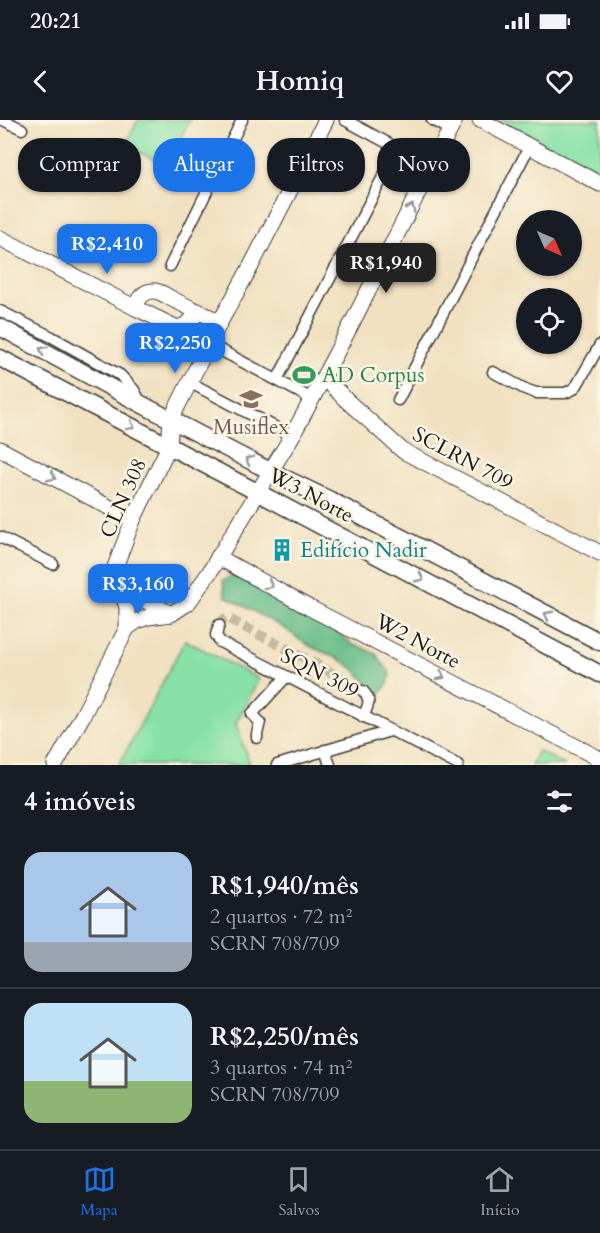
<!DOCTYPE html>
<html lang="pt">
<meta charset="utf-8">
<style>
body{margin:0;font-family:Cardo,serif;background:#242831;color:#f1f3f6;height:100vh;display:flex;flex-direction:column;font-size:22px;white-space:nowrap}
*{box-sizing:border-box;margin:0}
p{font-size:20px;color:#9ea1a6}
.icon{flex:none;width:33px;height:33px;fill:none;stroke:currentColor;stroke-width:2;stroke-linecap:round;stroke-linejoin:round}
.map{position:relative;height:645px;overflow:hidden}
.panel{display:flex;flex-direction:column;background:#171b24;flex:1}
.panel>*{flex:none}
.top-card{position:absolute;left:18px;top:18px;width:564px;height:54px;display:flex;gap:12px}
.needle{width:39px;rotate:135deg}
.tools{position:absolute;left:516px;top:90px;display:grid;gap:12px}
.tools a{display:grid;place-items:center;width:66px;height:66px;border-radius:50%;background:#171b24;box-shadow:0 2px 4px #0004;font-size:30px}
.price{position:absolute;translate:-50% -51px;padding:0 14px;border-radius:12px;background:#1a73e8;color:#fff;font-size:20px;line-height:39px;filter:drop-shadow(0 2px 3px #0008)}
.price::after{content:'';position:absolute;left:50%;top:36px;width:18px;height:14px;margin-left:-9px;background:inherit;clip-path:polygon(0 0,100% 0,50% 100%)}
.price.selected{background:#222;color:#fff}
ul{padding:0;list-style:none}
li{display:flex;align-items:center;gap:18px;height:150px;padding:0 24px}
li+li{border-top:2px solid #363941}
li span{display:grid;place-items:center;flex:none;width:168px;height:120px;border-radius:18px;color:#555}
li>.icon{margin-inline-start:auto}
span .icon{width:72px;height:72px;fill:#fffc;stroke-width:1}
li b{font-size:26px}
h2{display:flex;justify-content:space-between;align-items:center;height:72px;padding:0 24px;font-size:26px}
.chip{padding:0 21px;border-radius:24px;background:#171b24;box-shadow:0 2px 4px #0004;font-size:21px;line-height:54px}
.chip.selected{background:#1a73e8;color:#fff}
.status{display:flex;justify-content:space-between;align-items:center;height:42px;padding:0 30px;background:#171b24;direction:ltr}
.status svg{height:16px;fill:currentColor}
header{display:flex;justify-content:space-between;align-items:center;height:78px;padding:0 24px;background:#171b24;font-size:27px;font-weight:600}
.dock{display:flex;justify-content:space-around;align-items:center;height:84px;border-top:2px solid #363941;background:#171b24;font-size:16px;color:#9ea1a6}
.dock a{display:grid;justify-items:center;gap:3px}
.dock .selected{color:#1a73e8}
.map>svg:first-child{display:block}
</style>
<div class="status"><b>20:21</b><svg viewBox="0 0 49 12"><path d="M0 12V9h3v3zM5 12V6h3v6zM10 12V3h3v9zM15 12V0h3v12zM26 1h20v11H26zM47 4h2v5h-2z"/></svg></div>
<header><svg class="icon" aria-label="back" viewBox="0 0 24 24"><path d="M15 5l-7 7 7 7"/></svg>Homiq<svg class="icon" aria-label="heart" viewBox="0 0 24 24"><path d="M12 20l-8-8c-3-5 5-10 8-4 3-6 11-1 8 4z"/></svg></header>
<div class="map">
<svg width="600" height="645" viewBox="0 0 600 645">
<rect width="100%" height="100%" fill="#fcf5e5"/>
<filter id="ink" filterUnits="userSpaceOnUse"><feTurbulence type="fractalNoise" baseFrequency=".0167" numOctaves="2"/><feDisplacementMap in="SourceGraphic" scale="12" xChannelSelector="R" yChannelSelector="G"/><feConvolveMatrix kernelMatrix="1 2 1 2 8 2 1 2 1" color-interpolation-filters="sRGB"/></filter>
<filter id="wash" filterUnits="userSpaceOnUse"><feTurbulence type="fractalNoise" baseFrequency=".008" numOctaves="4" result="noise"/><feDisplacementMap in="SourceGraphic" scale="24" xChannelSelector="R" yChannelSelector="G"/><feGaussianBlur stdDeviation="1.35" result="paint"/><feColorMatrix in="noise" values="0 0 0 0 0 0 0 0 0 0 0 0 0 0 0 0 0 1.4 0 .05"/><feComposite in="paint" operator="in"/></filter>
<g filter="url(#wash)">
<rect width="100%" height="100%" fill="#f1e1c1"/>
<!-- green -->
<g fill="#87e1a6" stroke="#527e61" stroke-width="1.5">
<path d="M138,0H190L166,46L125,25Z"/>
<path d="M500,0H600V54Z"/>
<path d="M185,520L259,559L236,603L250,645H119Z"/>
<path d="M538,631L565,645H531Z"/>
</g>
<!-- forest -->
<path fill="#6dbf8b" stroke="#446e54" stroke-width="1.5" d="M236,455L337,511L353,525L361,527L376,534L389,552L390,556L388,564L376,579C368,576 370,571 367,565C362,555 353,548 344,542C333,535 321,532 310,526C301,522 294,515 287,510C267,498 246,487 225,476L223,461L229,457Z"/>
</g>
<g filter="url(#ink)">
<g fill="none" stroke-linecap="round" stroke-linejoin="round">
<!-- street-tunnel -->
<path stroke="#c6baa0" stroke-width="10" stroke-dasharray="10 5" stroke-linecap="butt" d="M219,505L224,499L227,498L316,544L363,571"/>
<!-- street casing -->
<g stroke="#3c3a35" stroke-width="13">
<g id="street">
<path d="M3,0L22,9"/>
<path d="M345,0L432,47"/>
<path d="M432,0L450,10"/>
<path d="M170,146L242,0"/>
<path d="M0,191L52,217L120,255L134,270L141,283"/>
<path d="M209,224L312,279"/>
<path d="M493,252L525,269L536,273H565L572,270L577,265L600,225"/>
<path d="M277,260L398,28"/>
<path d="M189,262L292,316"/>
<path d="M398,280L529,27"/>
<path d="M0,417L53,444"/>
<path d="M219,505L216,515L220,522L458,645"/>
<path d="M363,571C372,580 368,586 363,597"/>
<path d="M257,618V614L260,602L252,594L286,557"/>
<path d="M325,630L330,645"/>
<path d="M277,645L390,611"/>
</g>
</g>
<!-- secondary casing -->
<g stroke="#3c3a35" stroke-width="17">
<g id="secondary">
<path d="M480,0L600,64"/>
<path d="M0,118L136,188"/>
<path d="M198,191C192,200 188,206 177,208L136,188C137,179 144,170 155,171C161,172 167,176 172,179C188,187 204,194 220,202"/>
<path d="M324,257L346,280L403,331L600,433"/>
<path d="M0,329L133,400"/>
<path d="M218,437L308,487L600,639"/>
<path d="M121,468L171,494"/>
<path d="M127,508L137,501L148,497L171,494L188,483L209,453L292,316L312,279L352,203L455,0"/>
<path d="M55,645L83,595L127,508V488L115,447L133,400L169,326L171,299L220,202L250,148L326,0"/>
</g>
</g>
<!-- primary casing -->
<g stroke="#3c3a35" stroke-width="19">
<g id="primary">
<path d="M0,207L141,284L270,351L330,380L600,522"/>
<path d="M0,238L257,372L600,554"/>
</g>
</g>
<!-- street -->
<use href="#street" stroke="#fff" stroke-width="10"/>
<!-- secondary -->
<use href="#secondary" stroke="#fff" stroke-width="15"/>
<!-- primary -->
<use href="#primary" stroke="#fff" stroke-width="16"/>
</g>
<!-- one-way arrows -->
<defs><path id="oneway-chevron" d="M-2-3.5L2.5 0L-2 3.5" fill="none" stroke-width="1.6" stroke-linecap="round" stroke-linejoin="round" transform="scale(1.5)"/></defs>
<g stroke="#999">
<use href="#oneway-chevron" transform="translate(411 88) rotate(-63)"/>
<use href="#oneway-chevron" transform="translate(43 230) rotate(-152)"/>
<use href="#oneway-chevron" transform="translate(131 306) rotate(29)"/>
<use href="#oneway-chevron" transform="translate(249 340) rotate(-152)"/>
<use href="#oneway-chevron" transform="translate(52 357) rotate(28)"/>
<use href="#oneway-chevron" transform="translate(420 458) rotate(28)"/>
<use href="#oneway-chevron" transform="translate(269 465) rotate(29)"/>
<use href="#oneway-chevron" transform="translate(548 495) rotate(-152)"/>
<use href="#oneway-chevron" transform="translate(441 556) rotate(28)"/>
</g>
</g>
<!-- icons -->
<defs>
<g id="stadium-bare" transform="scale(1.8)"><path d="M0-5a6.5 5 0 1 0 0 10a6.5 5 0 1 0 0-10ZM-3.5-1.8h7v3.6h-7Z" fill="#2e9e5b" stroke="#fcf5e5" stroke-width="2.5" paint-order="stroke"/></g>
<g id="school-bare" transform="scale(1.8)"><path d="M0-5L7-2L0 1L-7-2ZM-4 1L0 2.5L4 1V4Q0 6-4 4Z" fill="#8d6e63" stroke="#fcf5e5" stroke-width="2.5" paint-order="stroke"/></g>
<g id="building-bare" transform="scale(1.8)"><path d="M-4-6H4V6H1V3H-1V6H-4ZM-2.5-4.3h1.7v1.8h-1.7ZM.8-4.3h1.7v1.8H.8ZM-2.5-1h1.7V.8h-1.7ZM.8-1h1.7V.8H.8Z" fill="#0f9aa8" stroke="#fcf5e5" stroke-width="2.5" paint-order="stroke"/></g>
</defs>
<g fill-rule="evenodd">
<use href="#stadium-bare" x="304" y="255"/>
<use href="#school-bare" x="251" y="279"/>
<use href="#building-bare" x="282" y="430"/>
</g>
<g text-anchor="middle" stroke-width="5" stroke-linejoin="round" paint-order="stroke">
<!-- leisure labels -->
<g font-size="21" fill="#27864d" stroke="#fcf5e5" text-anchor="start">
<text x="322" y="262">AD Corpus</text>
</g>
<!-- education labels -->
<g font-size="21" fill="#785e54" stroke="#fcf5e5">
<text x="251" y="314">Musiflex</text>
</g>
<!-- street labels -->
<g font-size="21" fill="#1c1c1c" stroke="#fcf5e5">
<text transform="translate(463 338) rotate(28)" y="7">SCLRN 709</text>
<text transform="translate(311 375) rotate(28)" y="7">W3 Norte</text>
<text transform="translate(123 378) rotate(-66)" y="7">CLN 308</text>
<text transform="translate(418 521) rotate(28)" y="7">W2 Norte</text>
<text transform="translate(320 553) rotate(27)" y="7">SQN 309</text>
</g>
<!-- culture labels -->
<g font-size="21" fill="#0d838f" stroke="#fcf5e5" text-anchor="start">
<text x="300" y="437">Edifício Nadir</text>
</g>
</g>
</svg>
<div class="tools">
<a><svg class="needle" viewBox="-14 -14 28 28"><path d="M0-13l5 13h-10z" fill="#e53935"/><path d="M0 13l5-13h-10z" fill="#9ea1a6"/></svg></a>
<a><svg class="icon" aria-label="locate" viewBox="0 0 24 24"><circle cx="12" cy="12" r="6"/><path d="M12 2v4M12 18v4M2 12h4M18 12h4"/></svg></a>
</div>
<b class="price" style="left:107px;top:155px">R$2,410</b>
<b class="price selected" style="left:386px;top:174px">R$1,940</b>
<b class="price" style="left:175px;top:254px">R$2,250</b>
<b class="price" style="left:138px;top:495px">R$3,160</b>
<div class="top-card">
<a class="chip">Comprar</a>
<a class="chip selected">Alugar</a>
<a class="chip">Filtros</a>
<a class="chip">Novo</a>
</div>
</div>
<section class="panel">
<h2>4 imóveis<svg class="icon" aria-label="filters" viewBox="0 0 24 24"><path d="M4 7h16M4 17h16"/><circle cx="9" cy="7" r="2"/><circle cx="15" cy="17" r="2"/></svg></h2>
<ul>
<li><span style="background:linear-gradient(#a9c7e8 75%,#9aa5b1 0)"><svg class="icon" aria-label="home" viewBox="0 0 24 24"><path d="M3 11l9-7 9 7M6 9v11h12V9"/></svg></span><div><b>R$1,940/mês</b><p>2 quartos · 72 m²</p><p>SCRN 708/709</p></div></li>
<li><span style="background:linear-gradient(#bfe0f5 65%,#8fb573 0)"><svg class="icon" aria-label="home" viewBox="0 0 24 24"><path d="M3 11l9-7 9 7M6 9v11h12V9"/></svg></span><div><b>R$2,250/mês</b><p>3 quartos · 74 m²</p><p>SCRN 708/709</p></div></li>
</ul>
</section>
<nav class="dock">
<a class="selected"><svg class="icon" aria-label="map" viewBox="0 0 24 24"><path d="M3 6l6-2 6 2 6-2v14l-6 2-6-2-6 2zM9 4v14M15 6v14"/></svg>Mapa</a>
<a><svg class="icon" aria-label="saved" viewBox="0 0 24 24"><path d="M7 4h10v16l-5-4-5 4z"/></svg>Salvos</a>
<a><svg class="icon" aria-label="home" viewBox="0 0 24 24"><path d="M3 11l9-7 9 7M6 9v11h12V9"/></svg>Início</a>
</nav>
